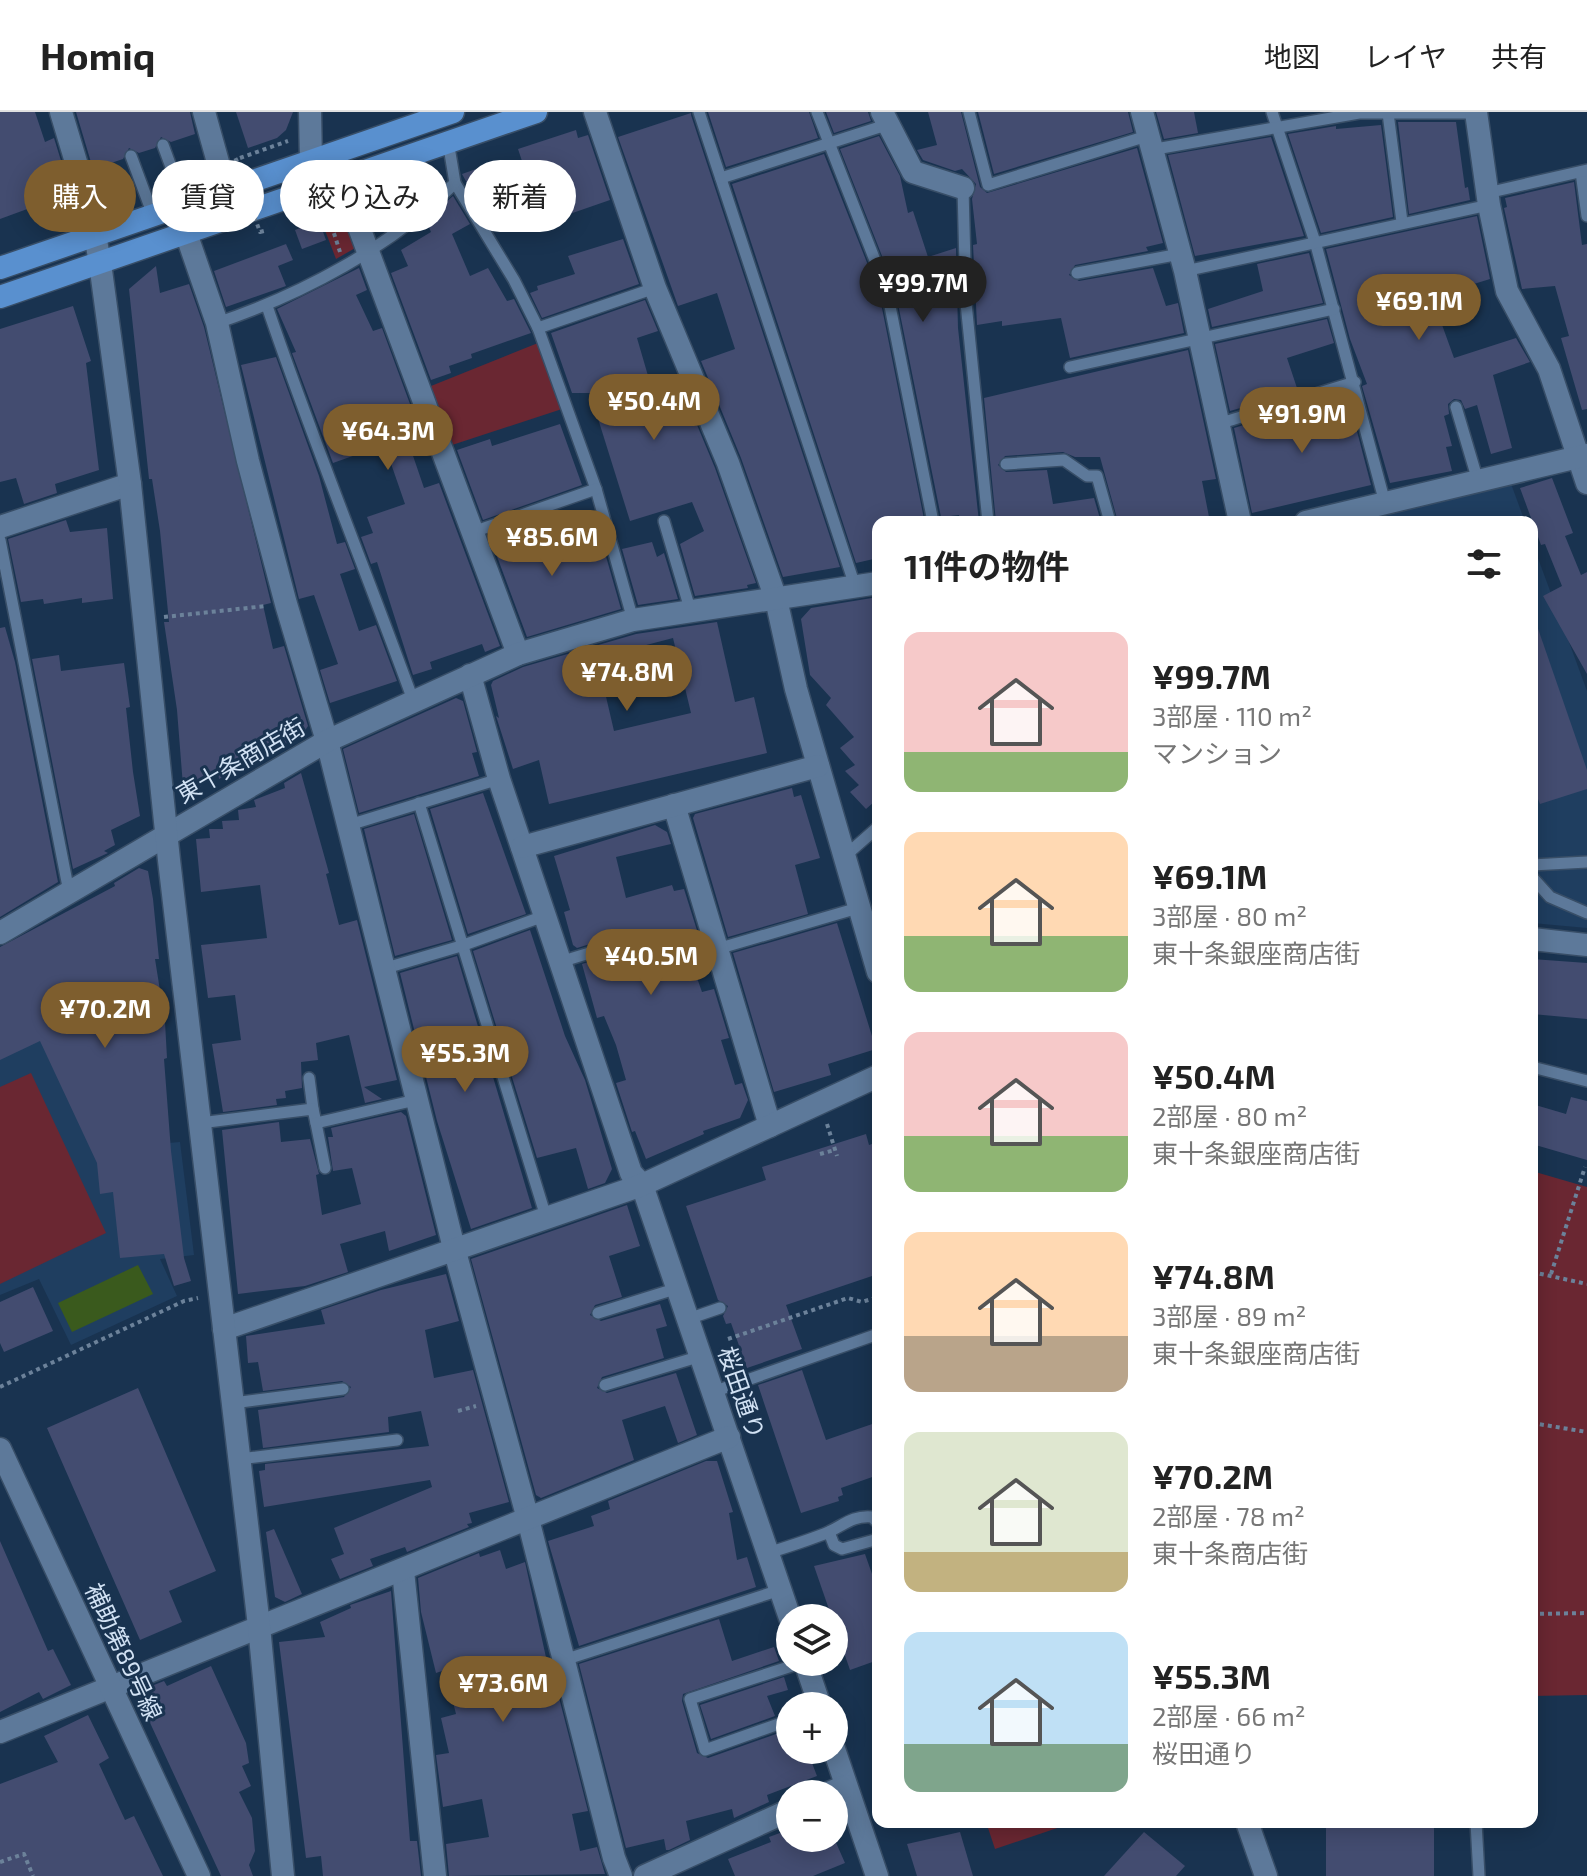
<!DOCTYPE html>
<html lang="ja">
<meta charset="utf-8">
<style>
body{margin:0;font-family:"Exo 2","Noto Sans JP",sans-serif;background:#f6f6f6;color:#222;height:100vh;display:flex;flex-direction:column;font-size:30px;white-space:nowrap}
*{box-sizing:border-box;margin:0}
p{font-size:26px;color:#767676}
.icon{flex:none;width:44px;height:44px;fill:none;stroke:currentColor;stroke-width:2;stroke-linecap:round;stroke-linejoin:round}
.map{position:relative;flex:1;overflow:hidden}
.details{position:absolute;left:872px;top:404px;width:666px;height:1312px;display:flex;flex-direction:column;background:#fff;border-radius:16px;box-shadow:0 4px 20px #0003}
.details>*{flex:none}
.top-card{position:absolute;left:24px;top:48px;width:728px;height:72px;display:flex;gap:16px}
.tools{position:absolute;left:776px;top:1492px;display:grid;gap:16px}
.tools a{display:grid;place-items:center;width:72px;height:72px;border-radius:50%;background:#fff;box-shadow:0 4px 20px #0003;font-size:40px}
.price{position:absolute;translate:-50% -68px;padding:0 18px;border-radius:28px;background:#7e5e2e;color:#fff;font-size:26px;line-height:52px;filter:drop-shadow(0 2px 4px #0008)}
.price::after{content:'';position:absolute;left:50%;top:48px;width:24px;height:18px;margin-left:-12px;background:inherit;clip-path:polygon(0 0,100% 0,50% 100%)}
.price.on{background:#222;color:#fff}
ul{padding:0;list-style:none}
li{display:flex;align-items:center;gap:24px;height:200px;padding:0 32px}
li span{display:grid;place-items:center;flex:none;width:224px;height:160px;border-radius:16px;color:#555}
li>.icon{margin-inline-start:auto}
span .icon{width:96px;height:96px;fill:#fffc;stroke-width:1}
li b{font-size:34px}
h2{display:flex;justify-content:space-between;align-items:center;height:96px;padding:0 32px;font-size:34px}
.chip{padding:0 28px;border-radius:36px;background:#fff;box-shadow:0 4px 20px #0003;font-size:28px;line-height:72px}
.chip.on{background:#7e5e2e;color:#fff}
header{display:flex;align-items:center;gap:48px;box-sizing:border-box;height:112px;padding:0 40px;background:#fff;border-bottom:2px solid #e0e0e0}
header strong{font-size:38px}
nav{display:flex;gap:44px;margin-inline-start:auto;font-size:28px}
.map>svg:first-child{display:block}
</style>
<header>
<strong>Homiq</strong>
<nav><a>地図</a><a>レイヤ</a><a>共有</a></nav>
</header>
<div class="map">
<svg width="1587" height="1764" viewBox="0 0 1587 1764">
<rect width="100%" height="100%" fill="#193350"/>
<!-- built -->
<g fill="#1f3e60">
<path d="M1510,369L1525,410H1339Z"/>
<path d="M1532,430L1587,579V816L1532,811Z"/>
<path d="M0,869L145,1033L180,1030L194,1143L160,1147L177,1184L71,1233L39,1167L0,1183Z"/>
</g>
<!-- green -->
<g fill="#6a2732">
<path d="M344,100L357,135L336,147L321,108Z"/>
<path d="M538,231L562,297L449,334L431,274Z"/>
<path d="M31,961L106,1121L0,1172V975Z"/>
<path d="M1532,1059L1587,1075V1583L1532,1584Z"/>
<path d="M986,1710H1075L995,1737Z"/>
</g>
<!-- water -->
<path fill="#3a5a1d" d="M138,1153L153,1182L72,1220L58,1191Z"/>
<!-- building -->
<g fill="#434c70" fill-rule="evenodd">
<path d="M0,0H35L45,30L54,26L71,81L0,107Z"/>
<path d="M76,0H190L195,22L171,30L161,25L155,36L139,41L129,36L123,47L93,57Z"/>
<path d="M236,0H293L286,18L277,26L248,36Z"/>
<path d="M708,0H809L818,26L726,55Z"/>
<path d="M826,0H868L871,9L834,21Z"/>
<path d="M928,0H961L980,75L987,81L1137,36L1163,131L1146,135L1148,139L1075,153L1069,163L1079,169L1153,156L1166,194L1178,191L1184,221L1070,246L1061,206L1002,214V209L977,213L973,133L977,132L972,87L976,72L962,57L955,59L923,48L917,38L937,33Z"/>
<path d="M978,0H1128L1133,20L994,62Z"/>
<path d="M1156,0H1194L1198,21L1164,27Z"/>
<path d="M691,1V3L840,455L783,465L741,346L701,249L735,237L717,181L678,194L618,25Z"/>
<path d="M1398,10H1456L1465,76L1468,75L1470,88L1409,102Z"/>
<path d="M1381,13L1393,105L1321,121L1288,22L1336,14V17Z"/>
<path d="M576,18L578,26L588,23L610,88L561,105L556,90L490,112L462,62L479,56L482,65L523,52L518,37Z"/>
<path d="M879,24L900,64L908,101L913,99L928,145L956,136L958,216L979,410H960L959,403L941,405L895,177L840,37Z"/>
<path d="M1271,25L1304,124L1195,144L1168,43Z"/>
<path d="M824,42L879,181L924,407L923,410H878V446L856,451L732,72Z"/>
<path d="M438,64L440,69L446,68L420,91L413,74Z"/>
<path d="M1574,70L1582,133L1587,132V297L1582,298L1561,226L1569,224L1555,174L1522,177L1504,96L1507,95L1505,86Z"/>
<path d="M453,84L470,112L452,122L470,164L488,156L507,189L514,187L531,221L471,242L472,246L449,254L451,261L431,268L391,161L408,154L401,138L431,120L426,108Z"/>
<path d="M1477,104L1490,167L1432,185L1454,246L1516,226L1530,250L1493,263L1512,336L1491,342L1477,293L1465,297L1461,288L1454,287L1448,292L1449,302L1444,304L1452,334L1446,335L1452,359L1390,371L1362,274L1367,272L1350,227L1326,137Z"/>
<path d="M319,109L326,128L302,137L295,118Z"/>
<path d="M623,127L639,172L542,206L530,181L538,178L537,174L575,162L568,144Z"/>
<path d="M286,132L293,148L278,154L286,174L226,195L214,159Z"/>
<path d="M1309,141L1323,191L1212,215L1208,197L1263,179L1257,152Z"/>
<path d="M156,154L160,181L189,172L204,215L271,491L263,493L273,537L284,534L308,614L302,623L219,667L218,659L195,679L183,674L177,598L164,510H169L160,419L152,367H149L129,177Z"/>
<path d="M359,156L367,178L356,183L373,219L382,216L424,330L410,335L424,376L439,371L500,534L485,540L482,532L430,550L432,557L413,563L377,450L371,452L361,425L373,421L367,405L405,392L388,343L385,344L381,334L333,351L292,241L296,240L277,197Z"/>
<path d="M645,188L658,219L637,226L651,274L677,265L715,356L756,471L747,473L748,476L695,484L680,432L704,419L692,390L630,409L590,281H572L551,221Z"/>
<path d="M73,194L91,249L86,251L99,358L55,372L57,381L24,392L16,366L0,370V217Z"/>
<path d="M1327,207L1334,231L1287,246L1298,279L1230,299L1215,232Z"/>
<path d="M1188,238L1216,367L1202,369L1210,410H1118L1100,345H1075L1063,340L1005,344L998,353L1006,360L1047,358L1053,392L1094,386L1101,410H996L984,286Z"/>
<path d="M276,245L319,364L337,432L345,430L355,457L340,462L359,519L376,513L397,569L330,591L320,558L338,552L314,483L299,487L241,253Z"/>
<path d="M1347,281L1371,373L1252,401L1234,316Z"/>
<path d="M560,312L582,373L483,408L457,338L490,327L492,334Z"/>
<path d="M1552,366L1573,421L1565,424L1581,463L1587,460V562L1543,484L1562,474L1545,432L1541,433L1520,376Z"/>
<path d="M551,402L566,450L605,441L621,497L527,525L489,423Z"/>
<path d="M66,408L70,420L107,416L113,487L82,491V486L44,492L43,487L21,490L8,427Z"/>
<path d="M652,430L657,445L664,441L678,487L638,493L622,437Z"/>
<path d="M878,485V694L874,690L866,697L850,680L859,673L845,659L855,653L840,636L854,625L826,593L831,586L810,563L801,507L811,496Z"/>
<path d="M1532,508H1535L1587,658V677L1540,692L1532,672Z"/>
<path d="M717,510L735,590L754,585L767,641L549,692L539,648L513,657L496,604L499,606L491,573L493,569L523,555L636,522ZM673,526L691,601L614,619L597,546Z"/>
<path d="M5,515L15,550L58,770L0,805V516Z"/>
<path d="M59,543L61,559L124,551L130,595L126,596L133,660L140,704L111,718L115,733L104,739L108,741L73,757L32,547Z"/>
<path d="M456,586L463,589L477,640L472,641L479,664L359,701L343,637Z"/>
<path d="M301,661L329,761L326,762L339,813L357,808L397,968L364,975L382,987L365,991L349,923L316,931L318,948L301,950L302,976L285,979L286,986L276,987L277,993L223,1000L212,932L241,928L235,883L208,886L201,833L267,826L260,773L201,780L196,727L210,726L209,717H223L222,709L239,708L238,698L256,695L254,688L285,676L284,671Z"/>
<path d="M792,676L794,685L801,683L820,746L795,753L808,802L728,825L693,706L695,702Z"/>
<path d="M483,681L526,802L468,822L430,697Z"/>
<path d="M414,702L452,828L395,844L364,717Z"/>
<path d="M655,713L667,720L671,732L616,745L626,786L672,773L674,779L684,777L701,831L686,835L702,880L714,877L729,926L721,928L735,973L742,971L748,988L740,1006L703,1019L704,1022L646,1047L635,1019L632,1020L616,971L626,968L616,933L604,904L597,906L582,852L634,836L640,826L630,820L577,836L573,833L564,800L570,798L554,744Z"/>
<path d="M139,756L148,759L153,787L159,847H155L165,910L167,946L164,947L171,1039L184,1146L191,1169L174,1174L164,1142L120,1146L113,1080L100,1082L97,1051L40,929L0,948V835L115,774L114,771Z"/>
<path d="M837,811L876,937L828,952L831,963L774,980L733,841Z"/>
<path d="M530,818L565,924L585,968L612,1057L605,1071L588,1077L576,1036L537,1046L473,839Z"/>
<path d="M457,844L532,1096L471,1117L437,1009L400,861Z"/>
<path d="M1532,847L1587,851V907L1532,902Z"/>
<path d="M1571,985L1587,989V1048L1532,1032V992L1566,1002Z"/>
<path d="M401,1000L406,1004L436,1123L389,1139L385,1119L340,1132L348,1160L305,1174L238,1182L222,1018L279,1010L281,1030L310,1027L319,1062L316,1063L322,1103L361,1092L352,1056L333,1059L328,1025H333L331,1016Z"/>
<path d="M866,1022L869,1033L878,1030V1162L786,1193L802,1237L747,1256L731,1211L726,1212L723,1204L728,1194L718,1188L686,1094L766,1068L762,1055Z"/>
<path d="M627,1093L640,1134L609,1144L622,1185L595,1193L590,1203L601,1209L660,1192L667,1214L656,1217L664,1246L602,1265L597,1276L607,1281L676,1261L697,1323L678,1331L665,1294L622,1308L634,1348L541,1386L536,1383L471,1147Z"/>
<path d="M446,1162L459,1209L425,1218L434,1266L473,1258L509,1390L469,1401L472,1411L467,1412L469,1415L407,1440L405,1435L370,1447L373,1454L340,1467L331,1447L344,1442L334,1416L432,1375L430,1368L264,1395L259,1359L265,1358V1352L429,1334L421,1299L388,1305L389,1320L263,1336L258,1298L344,1285L351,1275L342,1269L263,1279L258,1250L248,1251L246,1224L325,1212L321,1198L381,1178Z"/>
<path d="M33,1175L53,1219L4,1240L0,1231V1190Z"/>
<path d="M802,1258L826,1328L878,1310V1363L841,1376L843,1383L838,1385L839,1389L801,1401L758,1273Z"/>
<path d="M138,1276L216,1459L169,1479L182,1510L140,1528L47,1316Z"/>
<path d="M706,1349H717L733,1400L729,1401L737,1448L747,1445L756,1475L579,1534L548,1429L594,1414L591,1404L610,1397L608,1389Z"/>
<path d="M274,1417L302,1482L285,1490L275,1485L266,1420Z"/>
<path d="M0,1429L48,1539L53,1537L71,1573L43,1587L39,1580L0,1600Z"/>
<path d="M500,1438L506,1457L525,1450L549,1559L552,1558L588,1699L572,1702L580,1739L597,1735L605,1762L449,1764L446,1732L489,1725L482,1687L443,1695L436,1643L449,1641L441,1606L456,1602L445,1558L436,1561L421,1500L418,1466L479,1441L480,1445Z"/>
<path d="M865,1442L878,1479V1548L850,1558L814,1454Z"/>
<path d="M391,1479L410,1729H417L421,1764H323L321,1744L306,1746L279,1530L325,1525L320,1510L351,1496L350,1493Z"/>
<path d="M719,1507L732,1549L774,1535L779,1549L683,1582L682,1589L697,1641L708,1646L790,1617V1638H807L817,1664L767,1683L769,1690L734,1706L732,1697L686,1709L690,1728L669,1738H666L664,1727L626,1736L579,1552Z"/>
<path d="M211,1554L246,1631L249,1651L242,1654L251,1674L239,1680L252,1706L255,1739L249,1753L253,1764H221L139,1587L144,1577L164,1569L167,1574Z"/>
<path d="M784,1565L788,1578L767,1584L775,1604L711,1627L700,1593Z"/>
<path d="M88,1603L109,1646L99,1652L125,1708L134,1704L163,1764H0V1672L58,1650L44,1624Z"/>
<rect x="1326" y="1710" width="108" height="54"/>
<path d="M788,1718L790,1726H834L845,1751L813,1764H735L728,1747L771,1730L769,1725Z"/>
<path d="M960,1720L973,1764H917L907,1732Z"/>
<path d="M1144,1720L1185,1754L1176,1764H1104Z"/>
</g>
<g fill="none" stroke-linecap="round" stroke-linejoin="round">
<!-- service casing -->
<g stroke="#384e67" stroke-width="14">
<g id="service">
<path d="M699,0L855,474"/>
<path d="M817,0L887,179L933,410"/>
<path d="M969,0L988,73L1147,24"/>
<path d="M1272,0L1316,133L1385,391"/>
<path d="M1388,1L1402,110"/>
<path d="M448,29L455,71L514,168L538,216L596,377L633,508"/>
<path d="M163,33L185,93"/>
<path d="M1150,38L1359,1H1476"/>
<path d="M131,44L153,103"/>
<path d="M1581,60L1587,104"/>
<path d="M721,66L886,13"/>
<path d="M963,76L966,191L988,410"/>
<path d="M1487,81L1587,58"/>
<path d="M1185,159L1489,93"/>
<path d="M1077,161L1180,142"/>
<path d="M267,194C312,327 365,456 413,588"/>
<path d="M217,211C303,182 391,135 455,71"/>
<path d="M538,216L655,176"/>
<path d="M1070,255L1334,197"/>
<path d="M1456,295L1478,369"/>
<path d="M1218,312L1355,270"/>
<path d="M1006,352L1064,348L1087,364H1097L1110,410"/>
<path d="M664,409L690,497"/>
<path d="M473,420L596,377"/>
<path d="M0,428L69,780"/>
<path d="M419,691L546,1105"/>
<path d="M349,713L499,667"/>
<path d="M845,744L878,715"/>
<path d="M1532,753L1587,750"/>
<path d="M1532,765L1550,785L1587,801"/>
<path d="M717,837L858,796"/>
<path d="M560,850L632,828"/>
<path d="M386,856L461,834L544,804"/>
<path d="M1532,955L1587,969"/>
<path d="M309,966L313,997"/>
<path d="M200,1011L313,997L316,1011L420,987"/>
<path d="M316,1011L325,1056"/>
<path d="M598,1201L678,1176"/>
<path d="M688,1207L720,1196"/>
<path d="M605,1273L701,1244"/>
<path d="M713,1280L878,1222"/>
<path d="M233,1291L343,1277"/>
<path d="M239,1347L397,1328"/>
<path d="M829,1420L834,1433L842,1437L878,1427"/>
<path d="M768,1441C787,1435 806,1429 824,1422C842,1415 851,1403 872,1405L878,1411"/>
<path d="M564,1548L780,1478"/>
<path d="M790,1608L705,1638L690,1587L804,1550"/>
<path d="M1476,1710L1479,1764"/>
</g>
</g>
<!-- minor casing -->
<g stroke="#384e67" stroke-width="25">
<g id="minor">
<path d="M61,0L91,100L100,151"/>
<path d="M204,0L226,79"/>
<path d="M595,0L655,176L728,351L776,487L796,577L878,860"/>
<path d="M882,0L913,60L963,76"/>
<path d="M1142,0L1185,159L1240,410"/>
<path d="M1476,0L1489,93L1507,179L1549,257L1587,371"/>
<path d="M341,67L518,542"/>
<path d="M186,121L217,211L248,349L286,492L327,629L454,1136L528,1407L614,1746L621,1764"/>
<path d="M1306,410L1587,343"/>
<path d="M0,415L130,372"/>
<path d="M470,563L499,667L631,1061L642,1073L790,1506"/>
<path d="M674,693L770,1014"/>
<path d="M522,735L818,654"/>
<path d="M0,821L327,629L518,542L633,508L878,471"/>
<path d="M1532,827L1587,833"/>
<path d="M224,1217L642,1073L878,964"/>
<path d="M403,1459L435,1764"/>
<path d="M805,1550L820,1594"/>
<path d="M0,1620L729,1325"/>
<path d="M834,1637L877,1764"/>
<path d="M826,1682L846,1674"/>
<path d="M1247,1710L1266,1764"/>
<path d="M645,1764L790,1698"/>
</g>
</g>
<!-- tertiary casing -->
<g stroke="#384e67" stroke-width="25">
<g id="tertiary">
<path d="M310,0L311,49"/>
<path d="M100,151L130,372L169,748L259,1514L283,1764"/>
<path d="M0,1337L199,1764"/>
</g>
</g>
<!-- primary casing -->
<g stroke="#384e67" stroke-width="25">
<g id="primary">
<path d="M0,156L453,0"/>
<path d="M0,185L536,0"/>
</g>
</g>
<!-- path -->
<g stroke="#6c829a" stroke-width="4" stroke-dasharray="4 4" stroke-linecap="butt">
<path d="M240,46L288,29"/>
<path d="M312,100L331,112L340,140"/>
<path d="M164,505L266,494"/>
<path d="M827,1012L837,1044"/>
<path d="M820,1042L835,1038"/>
<path d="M1532,1160L1587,1172"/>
<path d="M1551,1162L1585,1055"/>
<path d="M728,1227L848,1186L862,1190L878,1185"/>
<path d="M0,1275L184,1189L198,1186"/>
<path d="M458,1299L476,1294"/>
<path d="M1532,1311L1587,1320"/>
<path d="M1532,1502L1587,1501"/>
<path d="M0,1750L24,1742L33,1764"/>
</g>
<!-- service -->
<use href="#service" stroke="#5d799a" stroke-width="11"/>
<!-- minor -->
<use href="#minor" stroke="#5d799a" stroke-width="22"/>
<!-- tertiary -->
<use href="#tertiary" stroke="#5d799a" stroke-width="22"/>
<!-- primary -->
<use href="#primary" stroke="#5990cf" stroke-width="22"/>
<!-- path-bridge -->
<path stroke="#6c829a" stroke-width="4" stroke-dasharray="4 4" stroke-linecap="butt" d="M238,47L234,49L260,120L264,119"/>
</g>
<g text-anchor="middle" stroke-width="6" stroke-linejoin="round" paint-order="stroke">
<!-- street labels -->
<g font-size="24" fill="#d2e2f4" stroke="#193350">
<text transform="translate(241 649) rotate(-30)" y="8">東十条商店街</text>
<text transform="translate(741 1281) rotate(71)" y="8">桜田通り</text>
<text transform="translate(123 1540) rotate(65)" y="8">補助第89号線</text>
</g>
</g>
</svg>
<div class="tools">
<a><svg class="icon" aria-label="layers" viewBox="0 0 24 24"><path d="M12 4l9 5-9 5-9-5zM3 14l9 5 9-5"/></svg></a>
<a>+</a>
<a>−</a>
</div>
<b class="price on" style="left:923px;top:212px">¥99.7M</b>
<b class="price" style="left:1419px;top:230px">¥69.1M</b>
<b class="price" style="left:654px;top:330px">¥50.4M</b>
<b class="price" style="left:1302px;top:343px">¥91.9M</b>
<b class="price" style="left:388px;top:360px">¥64.3M</b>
<b class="price" style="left:552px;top:466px">¥85.6M</b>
<b class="price" style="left:627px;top:601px">¥74.8M</b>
<b class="price" style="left:651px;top:885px">¥40.5M</b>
<b class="price" style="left:105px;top:938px">¥70.2M</b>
<b class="price" style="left:465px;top:982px">¥55.3M</b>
<b class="price" style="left:503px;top:1612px">¥73.6M</b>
<div class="top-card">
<a class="chip on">購入</a>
<a class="chip">賃貸</a>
<a class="chip">絞り込み</a>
<a class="chip">新着</a>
</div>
<section class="details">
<h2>11件の物件<svg class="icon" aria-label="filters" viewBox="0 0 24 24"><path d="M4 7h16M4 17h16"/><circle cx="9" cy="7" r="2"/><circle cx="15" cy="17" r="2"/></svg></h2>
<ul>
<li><span style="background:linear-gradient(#f6c9c9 75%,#8fb573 0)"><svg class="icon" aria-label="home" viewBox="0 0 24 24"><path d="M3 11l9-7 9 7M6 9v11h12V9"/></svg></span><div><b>¥99.7M</b><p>3部屋 · 110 m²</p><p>マンション</p></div></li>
<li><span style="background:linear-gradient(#ffd9b3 65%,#8fb573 0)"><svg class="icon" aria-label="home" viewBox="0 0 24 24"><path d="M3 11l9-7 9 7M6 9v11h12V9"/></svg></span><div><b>¥69.1M</b><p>3部屋 · 80 m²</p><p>東十条銀座商店街</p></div></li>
<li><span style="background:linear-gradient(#f6c9c9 65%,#8fb573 0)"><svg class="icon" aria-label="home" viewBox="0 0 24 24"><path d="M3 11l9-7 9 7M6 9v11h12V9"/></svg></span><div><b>¥50.4M</b><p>2部屋 · 80 m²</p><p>東十条銀座商店街</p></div></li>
<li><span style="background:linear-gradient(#ffd9b3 65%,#b9a48a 0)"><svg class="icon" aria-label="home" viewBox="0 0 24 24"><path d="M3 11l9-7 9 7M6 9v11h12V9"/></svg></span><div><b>¥74.8M</b><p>3部屋 · 89 m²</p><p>東十条銀座商店街</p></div></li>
<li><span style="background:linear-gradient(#dfe7d0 75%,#c2b280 0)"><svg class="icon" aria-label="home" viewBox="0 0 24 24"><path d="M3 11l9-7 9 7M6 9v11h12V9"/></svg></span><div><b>¥70.2M</b><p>2部屋 · 78 m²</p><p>東十条商店街</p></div></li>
<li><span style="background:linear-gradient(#bfe0f5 70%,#7fa58c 0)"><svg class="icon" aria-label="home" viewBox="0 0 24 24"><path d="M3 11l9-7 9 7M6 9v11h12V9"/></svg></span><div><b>¥55.3M</b><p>2部屋 · 66 m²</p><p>桜田通り</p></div></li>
</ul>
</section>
</div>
